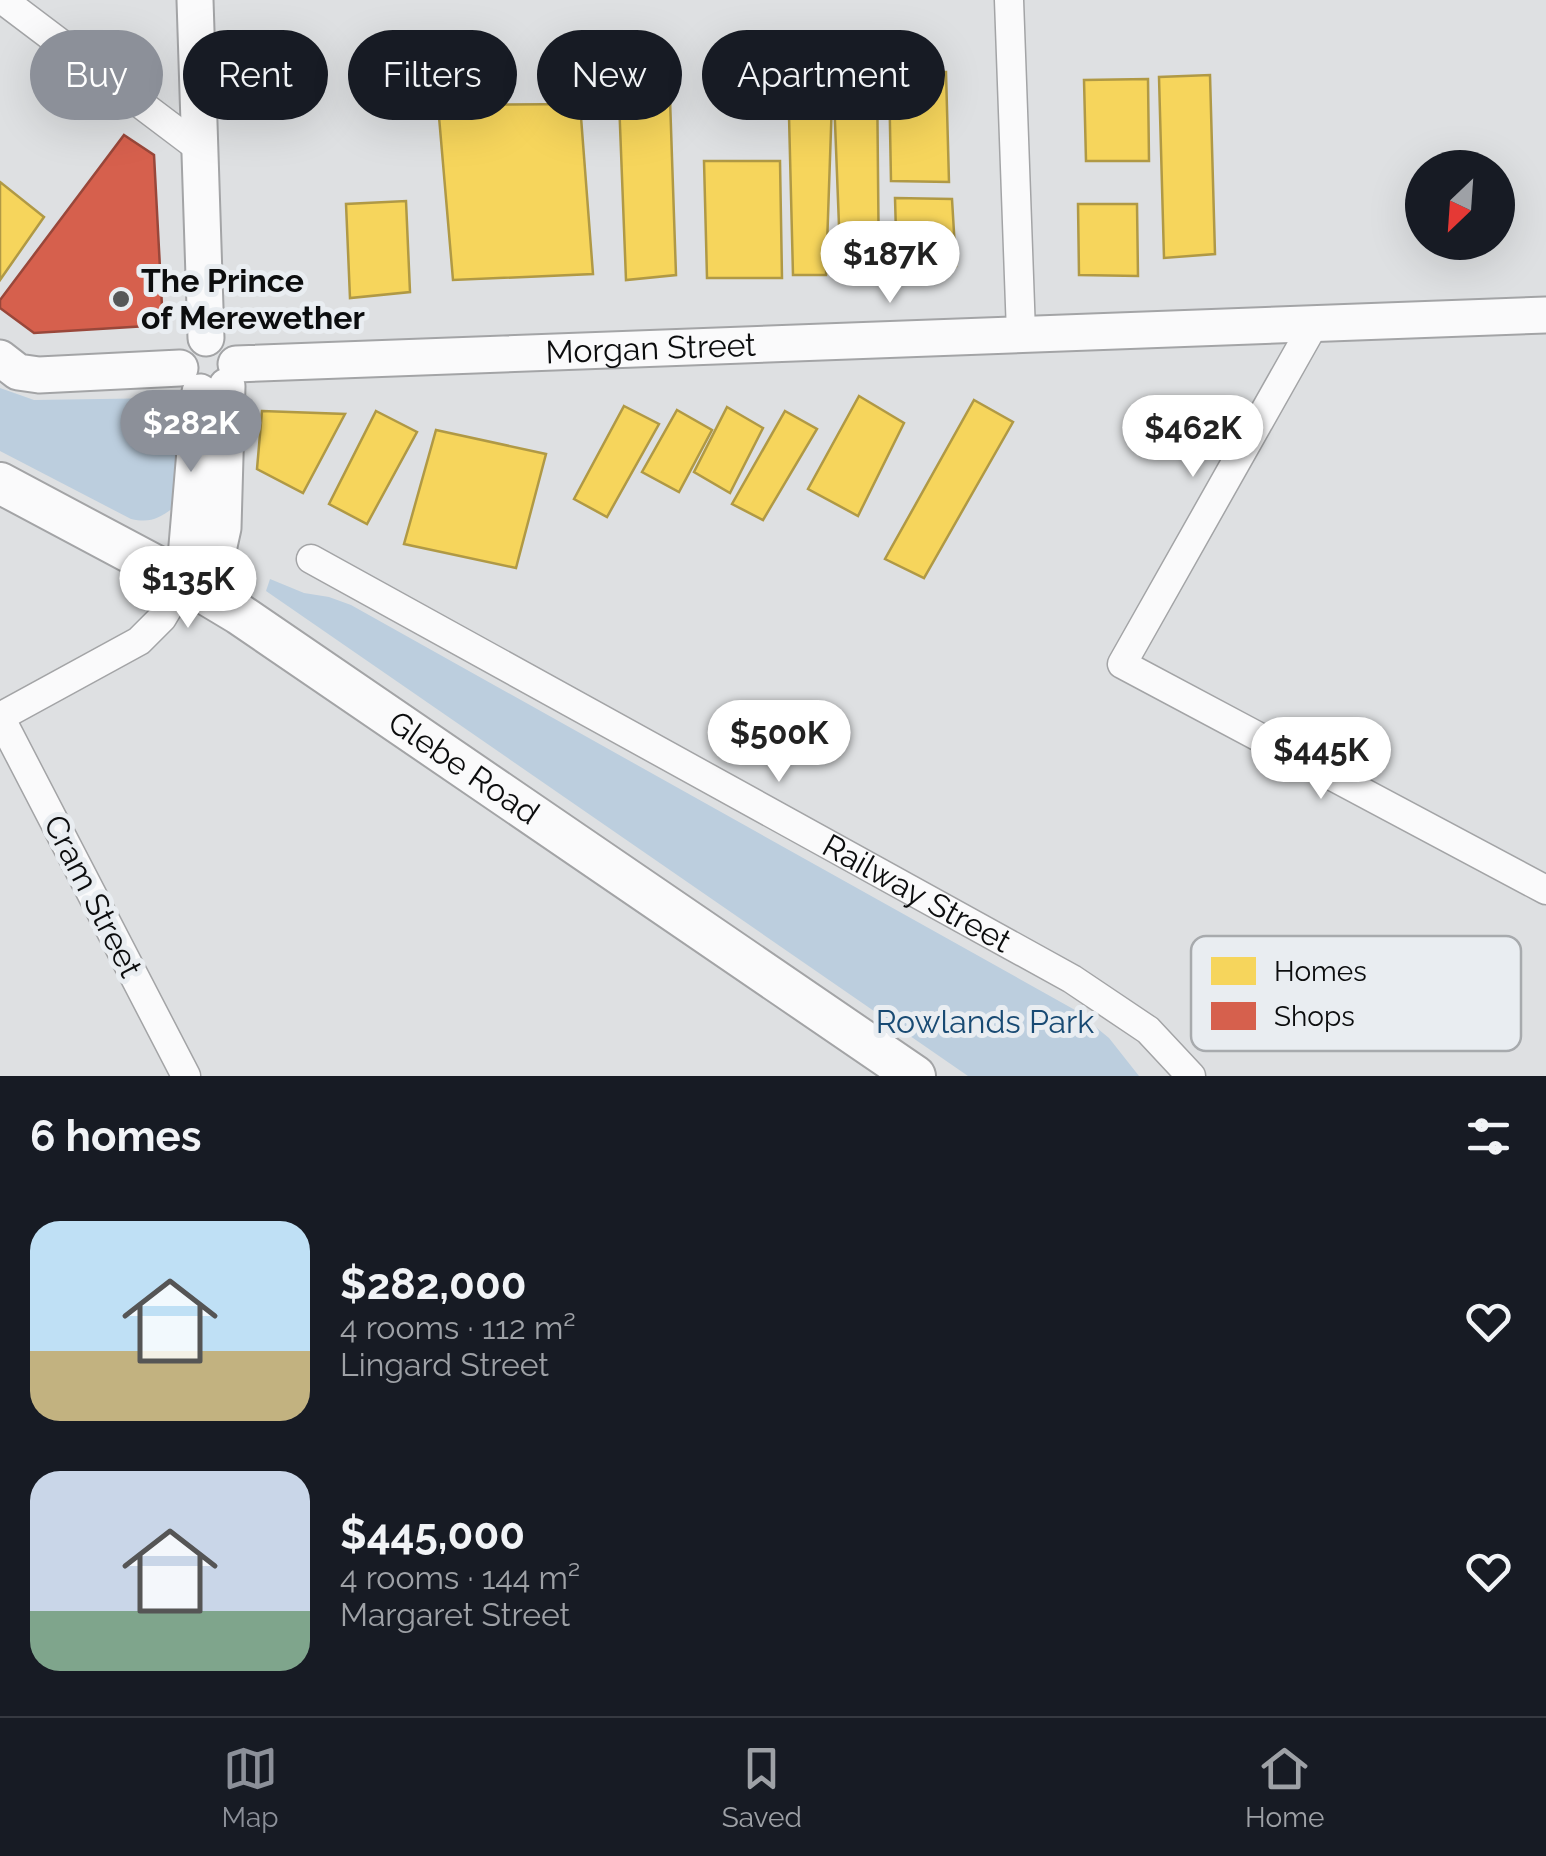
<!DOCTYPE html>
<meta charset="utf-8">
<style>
body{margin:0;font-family:Raleway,sans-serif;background:#242831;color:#f1f3f6;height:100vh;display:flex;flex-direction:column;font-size:38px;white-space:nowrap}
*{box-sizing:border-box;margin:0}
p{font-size:32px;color:#9ea1a6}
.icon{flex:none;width:55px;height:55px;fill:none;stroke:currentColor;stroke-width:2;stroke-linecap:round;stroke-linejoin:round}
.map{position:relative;height:1076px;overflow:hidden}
.panel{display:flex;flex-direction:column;background:#171b24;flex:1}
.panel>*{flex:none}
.hud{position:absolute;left:30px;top:30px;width:1000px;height:90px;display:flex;gap:20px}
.needle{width:65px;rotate:205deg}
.buttons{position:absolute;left:1405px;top:150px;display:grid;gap:20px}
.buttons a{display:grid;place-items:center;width:110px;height:110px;border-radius:50%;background:#171b24;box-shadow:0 10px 40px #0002;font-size:50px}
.price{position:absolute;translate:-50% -85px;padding:0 22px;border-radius:35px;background:#fff;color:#222;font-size:32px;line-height:65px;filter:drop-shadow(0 2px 5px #0008)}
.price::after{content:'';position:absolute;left:50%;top:60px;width:30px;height:22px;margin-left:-15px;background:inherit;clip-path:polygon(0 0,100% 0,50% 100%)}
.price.selected{background:#8c9099;color:#fff}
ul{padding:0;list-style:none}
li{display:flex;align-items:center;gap:30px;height:250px;padding:0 30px}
li span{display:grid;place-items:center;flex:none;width:280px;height:200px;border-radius:30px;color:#555}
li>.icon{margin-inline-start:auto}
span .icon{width:120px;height:120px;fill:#fffc;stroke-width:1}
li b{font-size:42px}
h2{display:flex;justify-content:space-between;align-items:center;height:120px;padding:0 30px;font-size:42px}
.tag{padding:0 35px;border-radius:45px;background:#171b24;box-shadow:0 10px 40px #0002;font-size:35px;line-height:90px}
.tag.selected{background:#8c9099;color:#fff}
.tabs{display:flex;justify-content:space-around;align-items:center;height:140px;border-top:2px solid #363941;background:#171b24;font-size:28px;color:#9ea1a6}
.tabs a{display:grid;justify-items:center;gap:5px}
.tabs .selected{color:#8c9099}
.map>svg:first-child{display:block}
</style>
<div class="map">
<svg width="1546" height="1076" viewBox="0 0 1546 1076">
<rect width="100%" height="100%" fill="#dee0e2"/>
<!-- green -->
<g fill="#bccede">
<path d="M0,388L34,400L166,398L180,407L184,419L174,507C159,519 150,523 131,519L0,451Z"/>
<path d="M270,579L304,593L329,597L351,605L1075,1010L1109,1038L1139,1076H968L266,591Z"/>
</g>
<!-- homes -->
<g fill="#f6d55c" stroke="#b09945" stroke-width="2.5">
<path d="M833,71H877L879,277H841Z"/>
<path d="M833,71L826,275H793L788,76Z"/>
<path d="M946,72L949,182L891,181L889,73Z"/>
<path d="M1210,75L1215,254L1164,258L1159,77Z"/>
<path d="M1148,79L1149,161H1086L1084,80Z"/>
<path d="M670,99L676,275L626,280L619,100Z"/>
<path d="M580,104L593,274L453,280L438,105Z"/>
<path d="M704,161H780L782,278H707Z"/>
<path d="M0,182L44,217L0,280Z"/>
<path d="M895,198L952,199L956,266L897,269Z"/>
<path d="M406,201L410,292L350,298L346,204Z"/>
<path d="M1078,204H1137L1138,276L1079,275Z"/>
<path d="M859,396L904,423L858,516L808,489Z"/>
<path d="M974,400L1013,422L924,578L885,559Z"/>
<path d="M624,406L659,424L607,517L574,499Z"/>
<path d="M727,407L763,428L730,493L694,472Z"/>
<path d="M677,410L712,430L679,492L642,472Z"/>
<path d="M262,411L345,414L303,493L257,469Z"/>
<path d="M376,411L417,432L367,524L329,504Z"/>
<path d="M785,411L817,429L763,520L732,504Z"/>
<path d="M436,430L546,454L516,568L404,544Z"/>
</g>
<!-- shops -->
<path fill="#d6604d" stroke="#99473a" stroke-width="2.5" d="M124,135L154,155L163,325L34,333L0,308V300Z"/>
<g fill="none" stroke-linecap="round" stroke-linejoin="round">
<!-- minor casing -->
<g stroke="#a3a4a6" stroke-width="31">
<g id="minor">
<path d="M3,0L199,148"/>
<path d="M1009,0L1021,333"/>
<path d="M1314,324L1122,664L1546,890"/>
<path id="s1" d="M311,559L1072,979L1148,1030L1191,1076"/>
<path d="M0,717L186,1076"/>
<path d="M0,717L139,641L162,618L184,581"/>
</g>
</g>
<!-- tertiary casing -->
<g stroke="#a3a4a6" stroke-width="39">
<g id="tertiary">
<path d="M195,0L206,338"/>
<path d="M0,358L18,372L39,375L180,368"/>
<path id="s2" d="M236,364L1546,315"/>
<path d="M184,581L217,555L223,528L227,386"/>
<path d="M184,581L200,392"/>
</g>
</g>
<!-- secondary casing -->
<g stroke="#a3a4a6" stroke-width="44">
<g id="secondary">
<path id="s3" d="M0,483L184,581L239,614L915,1076"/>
</g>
</g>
<!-- minor -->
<use href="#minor" stroke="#fafafb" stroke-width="28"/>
<!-- tertiary -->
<use href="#tertiary" stroke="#fafafb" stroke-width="35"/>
<!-- secondary -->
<use href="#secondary" stroke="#fafafb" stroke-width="40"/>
</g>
<!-- markers -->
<circle fill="#565758" stroke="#e9edf1" stroke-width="4" cx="121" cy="299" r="10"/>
<g text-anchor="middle" stroke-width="10" stroke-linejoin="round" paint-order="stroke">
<!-- poi labels -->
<g font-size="32" font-weight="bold" fill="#0c0d0e" stroke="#e9edf1" text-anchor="start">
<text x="141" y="292">The Prince<tspan x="141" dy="37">of Merewether</tspan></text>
</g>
<!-- street labels -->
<g font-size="32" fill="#0c0d0e" stroke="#e9edf1">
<text dy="11" stroke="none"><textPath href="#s2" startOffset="415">Morgan Street</textPath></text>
<text dy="11" stroke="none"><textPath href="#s3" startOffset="545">Glebe Road</textPath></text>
<text dy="11" stroke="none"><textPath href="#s1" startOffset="692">Railway Street</textPath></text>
<text transform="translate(93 896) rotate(63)" y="11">Cram Street</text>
</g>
<!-- park labels -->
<g font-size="32" fill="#184a73" stroke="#e9edf1">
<text x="985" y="1033">Rowlands Park</text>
</g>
</g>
<!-- legend -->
<rect x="1191" y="936" width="330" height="115" rx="15" fill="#e9edf1" stroke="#a7aaad" stroke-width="2.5"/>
<rect x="1211" y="957" width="45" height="28" fill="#f6d55c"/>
<rect x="1211" y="1002" width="45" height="28" fill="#d6604d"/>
<g font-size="28" fill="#0c0d0e">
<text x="1274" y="981">Homes</text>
<text x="1274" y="1026">Shops</text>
</g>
</svg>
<div class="buttons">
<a><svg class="needle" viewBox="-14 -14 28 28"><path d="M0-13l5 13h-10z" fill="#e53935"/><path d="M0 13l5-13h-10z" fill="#9ea1a6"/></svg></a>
</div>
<b class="price" style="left:890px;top:306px">$187K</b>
<b class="price selected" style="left:191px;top:475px">$282K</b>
<b class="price" style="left:1193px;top:480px">$462K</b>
<b class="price" style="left:188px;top:631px">$135K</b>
<b class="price" style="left:779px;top:785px">$500K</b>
<b class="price" style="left:1321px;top:802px">$445K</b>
<div class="hud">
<a class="tag selected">Buy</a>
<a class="tag">Rent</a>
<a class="tag">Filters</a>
<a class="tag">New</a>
<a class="tag">Apartment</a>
</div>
</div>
<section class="panel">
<h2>6 homes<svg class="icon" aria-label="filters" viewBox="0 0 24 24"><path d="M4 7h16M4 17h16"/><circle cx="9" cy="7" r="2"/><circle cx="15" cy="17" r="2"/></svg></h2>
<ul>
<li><span style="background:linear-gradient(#bfe0f5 65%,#c2b280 0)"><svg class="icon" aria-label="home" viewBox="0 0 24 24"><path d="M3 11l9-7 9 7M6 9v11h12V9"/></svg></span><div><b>$282,000</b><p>4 rooms · 112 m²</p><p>Lingard Street</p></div><svg class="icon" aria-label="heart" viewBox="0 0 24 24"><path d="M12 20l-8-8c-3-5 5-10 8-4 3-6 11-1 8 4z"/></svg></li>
<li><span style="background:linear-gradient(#c9d6e8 70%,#7fa58c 0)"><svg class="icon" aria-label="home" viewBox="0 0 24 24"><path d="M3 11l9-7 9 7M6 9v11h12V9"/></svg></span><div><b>$445,000</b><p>4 rooms · 144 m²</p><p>Margaret Street</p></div><svg class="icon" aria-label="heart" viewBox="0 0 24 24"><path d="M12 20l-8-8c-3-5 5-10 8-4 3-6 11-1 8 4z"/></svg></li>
</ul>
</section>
<nav class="tabs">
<a class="selected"><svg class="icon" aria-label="map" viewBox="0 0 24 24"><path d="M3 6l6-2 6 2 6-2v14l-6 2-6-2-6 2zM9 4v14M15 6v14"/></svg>Map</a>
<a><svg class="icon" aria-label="saved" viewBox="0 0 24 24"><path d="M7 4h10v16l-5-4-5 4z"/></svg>Saved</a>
<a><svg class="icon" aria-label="home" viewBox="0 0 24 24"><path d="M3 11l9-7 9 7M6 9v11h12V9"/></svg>Home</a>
</nav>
